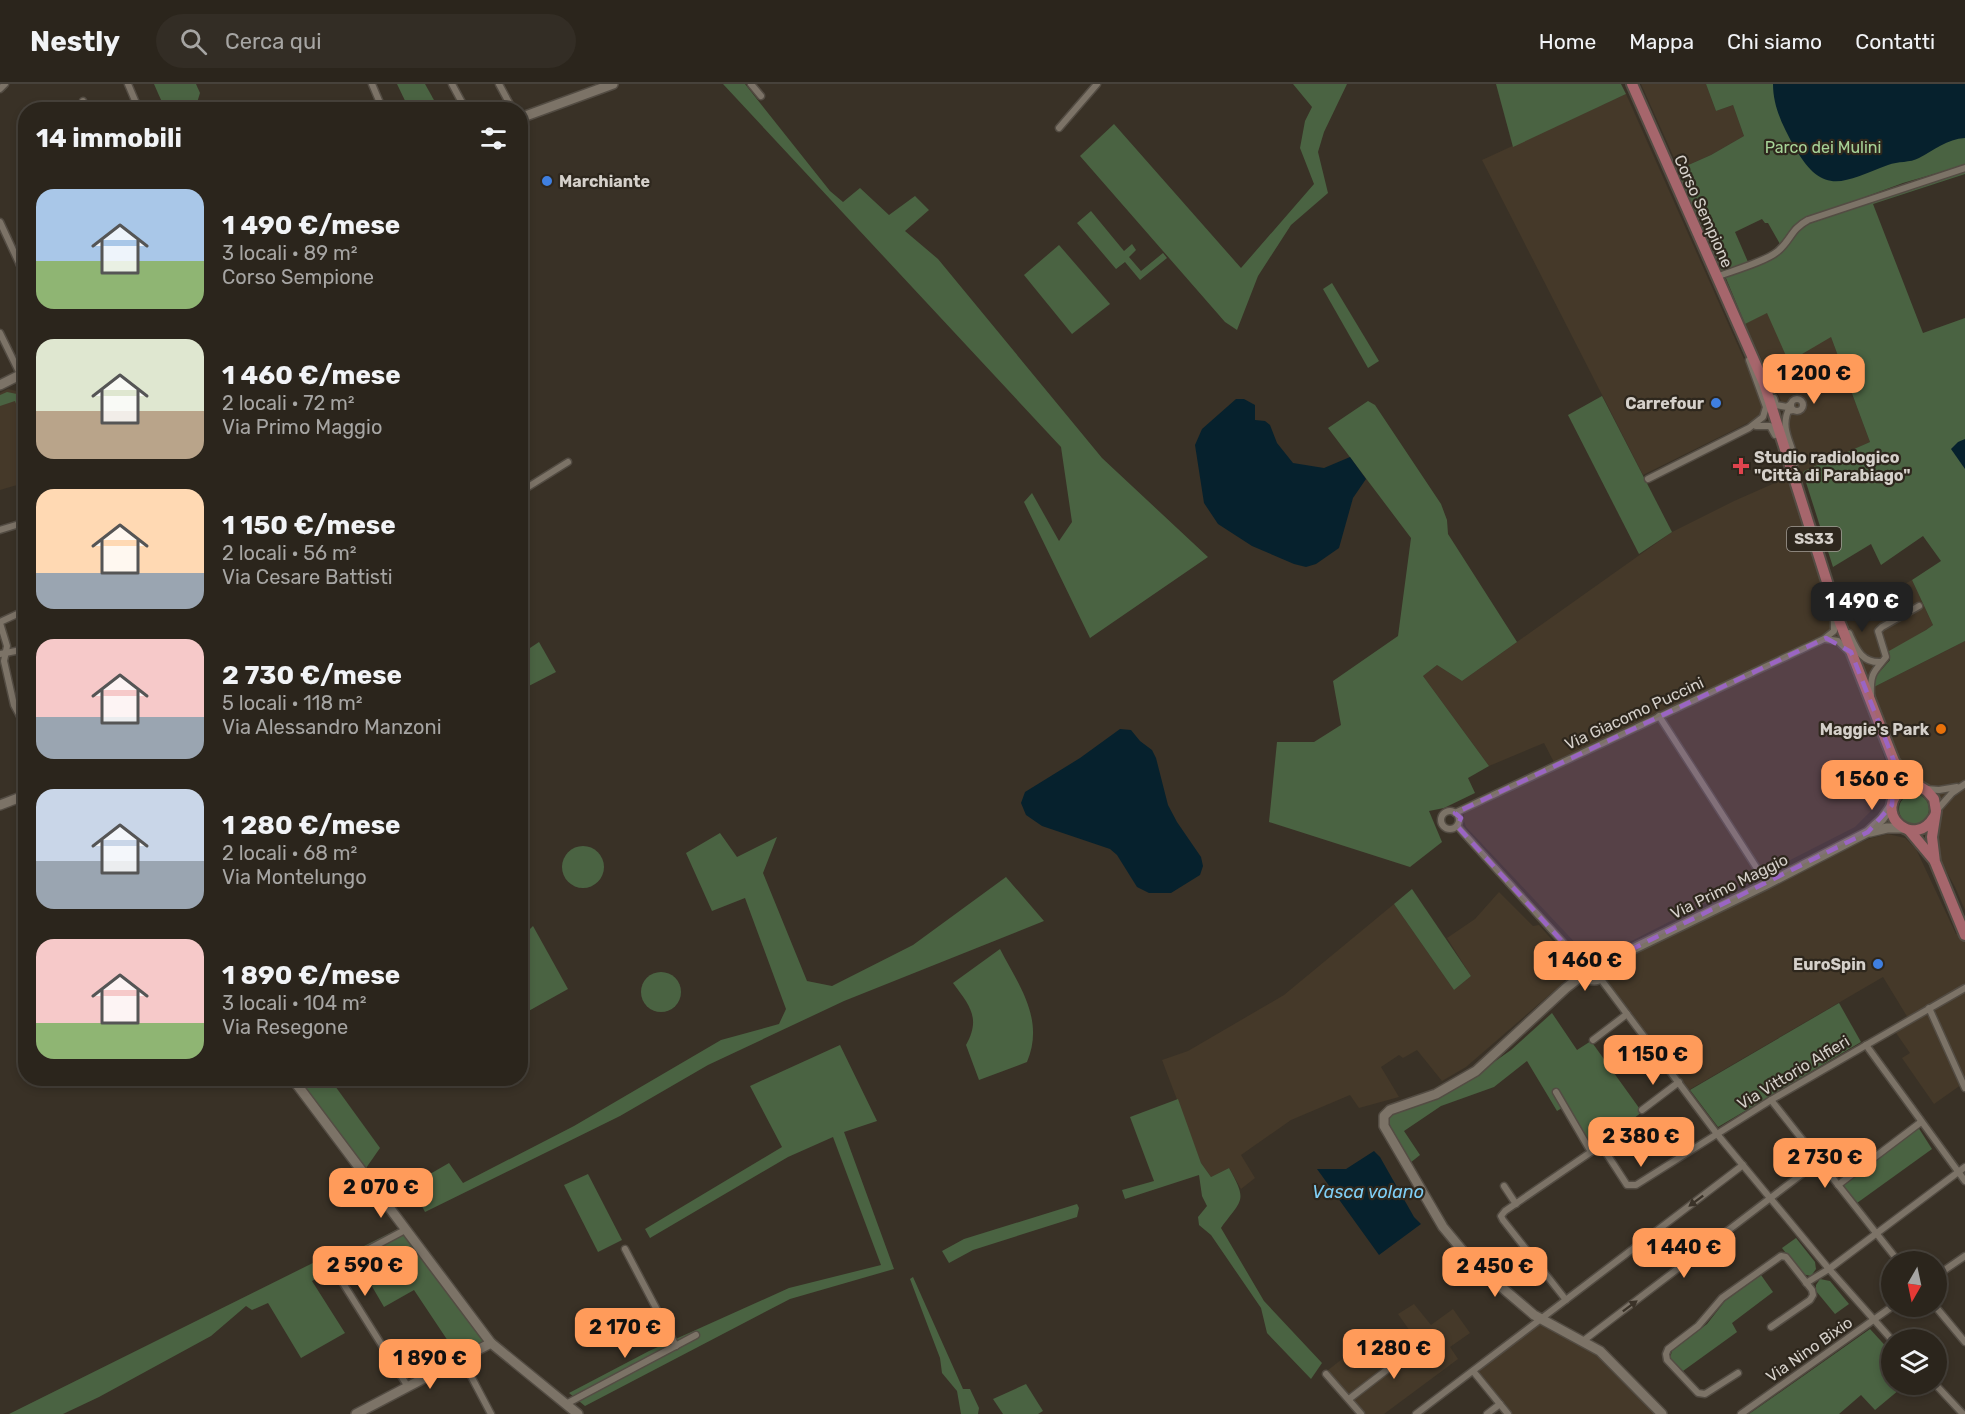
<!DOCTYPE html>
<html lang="it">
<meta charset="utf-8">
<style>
body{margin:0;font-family:Rubik,sans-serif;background:#332d25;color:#f1f3f6;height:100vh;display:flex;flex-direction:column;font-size:22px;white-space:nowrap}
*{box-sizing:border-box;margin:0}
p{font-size:20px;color:#a6a5a3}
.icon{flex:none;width:33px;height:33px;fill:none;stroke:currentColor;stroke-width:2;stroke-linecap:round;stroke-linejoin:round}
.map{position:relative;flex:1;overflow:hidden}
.drawer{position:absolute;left:18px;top:18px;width:510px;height:984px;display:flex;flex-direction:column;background:#2b251c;border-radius:24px;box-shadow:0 3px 9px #0003,0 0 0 2px #47423b}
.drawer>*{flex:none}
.needle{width:39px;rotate:189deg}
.fabs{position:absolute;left:1881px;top:1167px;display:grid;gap:12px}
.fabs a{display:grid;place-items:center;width:66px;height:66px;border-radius:50%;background:#2b251c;box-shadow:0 3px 9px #0003,0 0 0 2px #47423b;font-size:30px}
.price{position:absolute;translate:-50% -51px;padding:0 14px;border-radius:12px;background:#ff9b5a;color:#111;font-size:20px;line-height:39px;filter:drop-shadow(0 2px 3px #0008)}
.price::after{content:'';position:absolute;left:50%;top:36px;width:18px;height:14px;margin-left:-9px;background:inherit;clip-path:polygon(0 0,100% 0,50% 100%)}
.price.current{background:#222;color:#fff}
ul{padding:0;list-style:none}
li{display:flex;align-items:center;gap:18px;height:150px;padding:0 18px}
li span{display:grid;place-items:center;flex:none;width:168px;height:120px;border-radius:18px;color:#555}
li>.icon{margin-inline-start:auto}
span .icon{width:72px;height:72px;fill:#fffc;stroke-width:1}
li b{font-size:26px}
h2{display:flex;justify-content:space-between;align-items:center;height:72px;padding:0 18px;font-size:26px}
header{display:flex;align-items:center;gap:36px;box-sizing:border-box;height:84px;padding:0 30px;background:#2b251c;border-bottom:2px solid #47423b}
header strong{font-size:28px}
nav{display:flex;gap:33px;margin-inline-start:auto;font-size:21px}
.search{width:420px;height:54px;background:#332d25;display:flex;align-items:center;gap:15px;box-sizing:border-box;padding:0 21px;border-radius:33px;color:#a6a5a3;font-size:22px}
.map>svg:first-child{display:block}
</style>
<header>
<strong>Nestly</strong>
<div class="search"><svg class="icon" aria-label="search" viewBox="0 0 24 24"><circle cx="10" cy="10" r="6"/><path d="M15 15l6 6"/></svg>Cerca qui</div>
<nav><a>Home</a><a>Mappa</a><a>Chi siamo</a><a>Contatti</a></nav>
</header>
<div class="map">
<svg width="1965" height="1330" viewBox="0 0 1965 1330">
<rect width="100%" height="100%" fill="#393126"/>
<!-- built -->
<g fill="#453929">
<path d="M1641,0H1706L1716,27L1733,21L1744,52L1711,71L1679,85Z"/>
<path d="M1626,10L1768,329L1643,391L1482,76Z"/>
<path d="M1767,228L1831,253L1870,358L1800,390L1783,321L1745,240Z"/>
<path d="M8,305L17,307L25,322V426L17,401L0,406V309Z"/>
<path d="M1793,391L1866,607L1887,684V702L1879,719L1855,743L1608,869L1593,870L1582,866L1466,743L1463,734L1465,728L1557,684L1544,659L1489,682L1423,592L1437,581L1462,597L1672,448L1734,417Z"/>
<path d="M1912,496L1933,541L1890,570L1888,578L1876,592L1874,603L1965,557V826L1955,803L1924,746L1932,739V711L1905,703L1857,572L1850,544L1844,532Z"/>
<path d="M1888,750L1905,754L1916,765L1956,850L1962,847L1965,854V903L1908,934L1883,893L1687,1007L1602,894L1604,890L1605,882L1835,767L1872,754Z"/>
<path d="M1499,808L1533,842L1539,841L1567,873L1570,882L1567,893L1562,900L1466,983L1442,997L1417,966L1403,974L1399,971L1381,983L1399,1013L1359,1024L1350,1011L1291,1036L1241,1071L1255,1094L1241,1105L1229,1084L1211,1093L1201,1079L1162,976L1188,967L1284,911L1394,820L1454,906L1471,892L1447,854L1475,835Z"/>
<path d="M1965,905V998L1934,1020L1902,974L1910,969L1894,946Z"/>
<path d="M1414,1220L1431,1241L1453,1225L1470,1249L1450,1263L1458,1275L1384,1330H1359L1348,1316L1323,1290L1369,1254L1386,1276L1415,1254L1398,1230Z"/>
<path d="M1541,1236L1592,1264L1660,1330H1509L1474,1287Z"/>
</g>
<!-- green -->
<g fill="#4a6342">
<path d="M154,0H196L200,9L195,25H165Z"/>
<path d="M397,0H425L439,25H409Z"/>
<path d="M723,0H745L830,107L843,118L860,104L889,131L915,112L929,126L905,147L938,175L1102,374L1208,473L1090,554L1024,418L1032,409L1059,457L1072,438L1061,363Z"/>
<path d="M1293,0H1347L1324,48L1318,68L1328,109L1291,141L1258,192L1237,246L1225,238L1080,72L1114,40L1241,184L1314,100L1300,64L1305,37L1312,23Z"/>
<path d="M1496,0H1621L1626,10L1513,63Z"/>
<path d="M1706,0H1965V81L1903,99L1805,135L1793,142L1780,160L1768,139H1765L1762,135L1735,148L1748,178L1731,185L1721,187L1677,90V86L1711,71L1744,52L1733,21L1716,27Z"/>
<path d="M1965,86V90L1873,120L1923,249L1965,234V557L1874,603L1876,592L1890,576L1889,567L1926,546L1933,541L1912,496L1941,477L1923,452L1881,481L1871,460L1833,483L1803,389L1804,387L1870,358L1831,253L1797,273L1794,274L1793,272L1787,274L1767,229L1745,240L1725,192L1782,169L1800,143Z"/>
<path d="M1091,127L1124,167L1132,160L1136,166L1129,173L1141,187L1163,169L1167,174L1140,196L1125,178L1116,185L1077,139Z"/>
<path d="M1059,161L1110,220L1072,250L1024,191Z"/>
<path d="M1332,199L1379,277L1368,284L1323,205Z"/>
<path d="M7,308L17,310L25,327V331L21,333L15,317L0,322V311Z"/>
<path d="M1602,312L1672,448L1639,470L1568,331Z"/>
<path d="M1368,317L1375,321L1441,420L1447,436L1448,450L1517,558L1462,597L1437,581L1423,592L1489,682L1468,694L1475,709L1444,724L1429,727L1442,758L1410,783L1269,738L1277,658H1314L1341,641L1333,597L1398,552L1411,454L1328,344Z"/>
<path d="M539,558L556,588L521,606V570Z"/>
<circle cx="1914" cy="725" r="15"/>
<path d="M720,749L737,773L777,753L763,789L807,897L832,902L913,861L1006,793L1044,837L844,917L708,981L620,1032L425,1128L411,1101L449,1079L463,1099L574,1042L721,956L779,940L786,925L745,814L712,827L686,769Z"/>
<circle cx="583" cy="783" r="21"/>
<path d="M1412,805L1471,892L1454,906L1394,820Z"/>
<path d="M533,842L568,905L525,929L521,921V854Z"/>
<path d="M1000,865C1019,902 1045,935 1027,978L979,996L966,961C981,934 970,922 953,899Z"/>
<circle cx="661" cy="908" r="20"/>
<path d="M1839,919L1861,958L1718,1043L1690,1006Z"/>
<path d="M1552,929L1577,966L1591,957L1642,1028L1589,1069L1562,1024L1557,1027L1527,977L1494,1003L1441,1022L1404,1047L1420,1071L1410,1079L1387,1041L1392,1029L1467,997L1511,966Z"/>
<path d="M840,961L877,1037L844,1048L894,1185L790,1215L585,1322L569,1309L649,1267L789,1204L881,1181L833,1053L788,1073L650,1154L645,1145L782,1063L750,1002Z"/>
<path d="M294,995H330L380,1064L364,1087Z"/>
<path d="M1178,1015L1201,1079L1211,1093L1229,1084C1248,1118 1242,1115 1221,1144L1264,1217L1322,1279L1311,1295L1267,1249L1261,1224L1211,1151L1199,1141L1198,1133L1207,1122L1202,1112L1199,1091L1125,1115L1122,1106L1154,1097L1130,1033Z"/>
<path d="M1918,1043L1932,1065L1857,1119L1843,1101Z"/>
<path d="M588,1090L622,1156L598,1168L564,1101Z"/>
<path d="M1077,1120L1079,1124L1077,1133L973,1166L949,1179L942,1167L964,1155Z"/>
<path d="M400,1144L485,1258L458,1272L414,1206L384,1223L352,1168Z"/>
<path d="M1796,1154L1815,1178L1816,1185L1811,1192L1802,1190L1782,1164Z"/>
<path d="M343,1164L328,1178V1188L312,1197L345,1249L301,1274L268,1219L252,1226L246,1222L211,1252L99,1313L63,1330H9Z"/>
<path d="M1761,1191L1773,1208L1732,1239L1737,1248L1683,1287L1670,1274L1672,1267L1707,1240L1725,1217Z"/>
<path d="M913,1193L963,1305H970L979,1324L978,1330H961L957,1307L942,1289L940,1274L910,1195Z"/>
<path d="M1820,1195L1830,1197L1849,1220L1835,1230L1816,1207V1201Z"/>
<path d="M1870,1245L1891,1268L1892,1300L1905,1301L1875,1326L1861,1311L1839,1330H1749Z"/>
<path d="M1026,1300L1043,1327L1038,1330H1003L993,1315Z"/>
</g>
<!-- water -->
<g fill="#06212d">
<path d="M1773,0H1965V54C1947,55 1934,66 1919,74C1910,79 1898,77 1888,81C1844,97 1824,114 1795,64C1784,44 1773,24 1773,0Z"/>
<path d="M1236,315H1244L1255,321V336L1265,337L1270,341L1277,359L1293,379L1324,384L1350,373L1366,395L1353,414L1339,464L1316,480L1306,483L1294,480L1252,462L1218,440L1204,419L1195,361L1202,345Z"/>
<path d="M1965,355V385L1951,365L1958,358Z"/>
<path d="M1120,645L1131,646L1140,657L1152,666L1156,674L1168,721L1177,738L1201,773L1203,782L1200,791L1171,809H1149L1137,803L1117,771L1110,765L1042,742L1026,731L1021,719L1025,708L1080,674Z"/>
<path d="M1374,1067L1380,1073L1414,1133L1421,1140L1379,1171L1317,1085H1346Z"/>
</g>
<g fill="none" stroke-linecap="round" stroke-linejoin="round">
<!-- street casing -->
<g stroke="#534c43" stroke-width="9">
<g id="street">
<path d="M128,0L139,26"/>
<path d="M372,0L383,26"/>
<path d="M452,0L466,26"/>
<path d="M499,0L513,26"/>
<path d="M751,0L761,12"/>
<path d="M0,5L5,0"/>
<path d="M83,17L87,26"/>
<path d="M1059,44L1097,0"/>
<path d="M0,138L26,194"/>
<path d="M1716,193C1732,187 1767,177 1778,167C1791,156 1791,145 1808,136L1965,84"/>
<path d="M0,249L26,302"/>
<path d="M1774,314L1776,321L1787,323L1791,320"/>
<circle cx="1797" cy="321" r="6"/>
<path d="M1793,326L1788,327C1779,350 1797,362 1794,385"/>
<path d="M1756,342H1770L1775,351"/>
<path d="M1648,395L1749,344L1763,333L1766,323L1749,276"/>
<path d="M520,408L568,378"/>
<path d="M0,446L26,438"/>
<path d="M0,538L26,526"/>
<path d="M0,539L7,562L4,577L14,621L26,643"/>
<path d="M1849,549C1856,564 1861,579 1881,578"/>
<path d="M1825,555L1838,557L1848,567"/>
<path d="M0,570L26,565"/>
<path d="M1871,611C1870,589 1874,588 1886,573L1878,547L1882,543L1919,522"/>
<path d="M1659,632L1767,800"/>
<path d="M1926,705L1939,706L1957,703"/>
<path d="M1937,726L1952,709L1965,700"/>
<circle cx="1450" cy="736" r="9"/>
<path d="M1455,729L1824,555L1834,547V534"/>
<path d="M1457,742L1569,865L1586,879"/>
<path d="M1600,894L1717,1050L1829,1185L1892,1256"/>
<path d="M1929,924L1965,1004"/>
<path d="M1593,956L1627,930"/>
<path d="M1866,961L1965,1097"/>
<path d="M1556,1008L1591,1068L1505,1127L1501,1132L1503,1136L1566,1216"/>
<path d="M1771,1016L1899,1178"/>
<path d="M1642,1026L1679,998"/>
<path d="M1591,1068L1601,1061L1627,1101H1636L1771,1016L1965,904"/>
<path d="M1838,1101L1921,1038"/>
<path d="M1504,1102L1516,1120"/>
<path d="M405,1146L337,1182L336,1188L408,1303"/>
<path d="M625,1165L676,1262"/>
<path d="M1936,1192L1965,1172"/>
<path d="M1806,1199L1829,1185L1965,1083"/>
<path d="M1935,1222L1965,1258"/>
<path d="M1583,1257L1819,1077"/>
<path d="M462,1275L491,1330"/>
<path d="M1473,1287L1508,1330"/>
<path d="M1738,1289L1705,1310L1698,1309L1667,1276L1666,1270L1668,1265L1698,1242L1722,1214L1781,1172L1786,1173L1812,1206L1813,1211L1810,1216L1771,1243"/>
<path d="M1326,1290L1361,1330"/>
<path d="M1935,1300L1963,1330"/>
<path d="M1349,1315L1423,1258"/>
<path d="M566,1320L696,1251"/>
<path d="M1416,1330L1743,1081"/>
<path d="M1487,1330L1500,1320"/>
<path d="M1741,1330L1893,1222"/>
</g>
</g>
<!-- secondary casing -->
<g stroke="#534c43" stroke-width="12">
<g id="secondary">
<path d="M520,34L613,0"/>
<path d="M0,301L26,288"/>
<path d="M0,721L26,711"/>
<path d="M1870,748L1887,744H1903"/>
<circle cx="1594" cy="886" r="10"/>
<path d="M1602,880L1767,800L1868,748L1882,735L1892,721"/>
<path d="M1584,890L1566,904L1476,987L1436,1010L1390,1026L1384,1032V1042L1443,1143L1472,1178L1534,1231L1600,1267L1662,1330"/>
<path d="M292,994L491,1259L578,1330"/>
<path d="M356,1330L491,1259"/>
</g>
</g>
<!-- primary casing -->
<g stroke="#534c43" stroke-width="14">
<g id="primary">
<path d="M1632,0L1764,299L1840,539L1894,677L1906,694L1927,707L1934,715L1936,727L1932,753L1935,778L1965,851"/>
<path d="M1894,678V714"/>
<path d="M1920,703C1911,702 1904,703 1898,709C1876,732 1915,765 1934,733"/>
<path d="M1909,746L1934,776"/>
</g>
</g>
<!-- street -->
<use href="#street" stroke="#7c7367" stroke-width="6"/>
<!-- secondary -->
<use href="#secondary" stroke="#7c7367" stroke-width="9"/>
<!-- primary -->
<use href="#primary" stroke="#a6666c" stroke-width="10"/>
</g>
<!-- one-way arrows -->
<defs><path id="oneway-solid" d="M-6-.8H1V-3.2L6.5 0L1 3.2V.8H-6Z" transform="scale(1.5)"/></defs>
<g fill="#3a3228">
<use href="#oneway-solid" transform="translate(1696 1117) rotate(143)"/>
<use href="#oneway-solid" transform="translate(1630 1222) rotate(-37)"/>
</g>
<!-- marked area -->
<path fill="#9a65c3" fill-opacity="0.2" stroke="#9a65c3" stroke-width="4.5" stroke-dasharray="12 8" stroke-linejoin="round" d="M1826,554L1851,568L1894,677L1892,721L1868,748L1602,880L1595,871L1586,879L1569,865L1457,742L1461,734L1455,729Z"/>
<!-- markers -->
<g fill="#3f7fe0" stroke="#2e271d" stroke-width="2">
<circle cx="547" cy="97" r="6"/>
<circle cx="1716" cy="319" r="6"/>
<circle cx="1878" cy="880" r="6"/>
</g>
<path fill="#e0444e" stroke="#2e271d" stroke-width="2" d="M1738 373h6v6h6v6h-6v6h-6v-6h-6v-6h6z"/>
<circle fill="#e8710a" stroke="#2e271d" stroke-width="2" cx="1941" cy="645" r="6"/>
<g text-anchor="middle" stroke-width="4.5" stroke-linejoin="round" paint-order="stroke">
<!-- shield labels -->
<rect fill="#2e271d" stroke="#a39d96" stroke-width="1.5" x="1787" y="443" width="54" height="24" rx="4.5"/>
<g font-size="15" font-weight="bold" fill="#d5d0ca">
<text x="1814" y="460">SS33</text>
</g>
<!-- park labels -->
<g font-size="16" fill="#a7d498" stroke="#2e271d">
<text x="1823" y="69">Parco dei Mulini</text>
</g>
<!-- poi labels -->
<g font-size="16" font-weight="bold" fill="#d5d0ca" stroke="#2e271d" text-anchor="end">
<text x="559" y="103" text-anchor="start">Marchiante</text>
<text x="1704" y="325">Carrefour</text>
<text x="1754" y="379" text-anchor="start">Studio radiologico<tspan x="1754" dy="18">"Città di Parabiago"</tspan></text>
<text x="1929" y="651">Maggie's Park</text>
<text x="1866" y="886">EuroSpin</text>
</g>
<!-- street labels -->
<g font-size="16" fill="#d5d0ca" stroke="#2e271d">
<text transform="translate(1704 127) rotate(66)" y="6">Corso Sempione</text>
<text transform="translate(1634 629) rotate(-25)" y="6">Via Giacomo Puccini</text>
<text transform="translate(1729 802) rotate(-26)" y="6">Via Primo Maggio</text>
<text transform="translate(1793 988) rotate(-31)" y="6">Via Vittorio Alfieri</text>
<text transform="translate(1809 1265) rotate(-35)" y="6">Via Nino Bixio</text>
</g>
<!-- water labels -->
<g font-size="18" font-style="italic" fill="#7fcef5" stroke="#2e271d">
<text x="1368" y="1114">Vasca volano</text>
</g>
</g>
</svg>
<div class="fabs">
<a><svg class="needle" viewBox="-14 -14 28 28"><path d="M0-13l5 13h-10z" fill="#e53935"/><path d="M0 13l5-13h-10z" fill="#a6a5a3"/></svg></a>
<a><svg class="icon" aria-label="layers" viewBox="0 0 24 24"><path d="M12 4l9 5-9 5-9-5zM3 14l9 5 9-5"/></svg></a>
</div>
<b class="price" style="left:1814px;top:321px">1 200 €</b>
<b class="price current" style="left:1862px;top:549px">1 490 €</b>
<b class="price" style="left:1872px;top:727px">1 560 €</b>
<b class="price" style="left:1585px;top:908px">1 460 €</b>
<b class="price" style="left:1653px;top:1002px">1 150 €</b>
<b class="price" style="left:1641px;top:1084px">2 380 €</b>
<b class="price" style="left:1825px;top:1105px">2 730 €</b>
<b class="price" style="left:381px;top:1135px">2 070 €</b>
<b class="price" style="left:1684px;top:1195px">1 440 €</b>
<b class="price" style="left:365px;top:1213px">2 590 €</b>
<b class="price" style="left:1495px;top:1214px">2 450 €</b>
<b class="price" style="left:625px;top:1275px">2 170 €</b>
<b class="price" style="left:1394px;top:1296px">1 280 €</b>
<b class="price" style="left:430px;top:1306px">1 890 €</b>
<section class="drawer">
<h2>14 immobili<svg class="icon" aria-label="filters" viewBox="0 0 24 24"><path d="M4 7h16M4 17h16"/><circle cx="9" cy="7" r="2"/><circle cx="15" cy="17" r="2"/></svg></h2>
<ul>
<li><span style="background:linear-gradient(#a9c7e8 60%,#8fb573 0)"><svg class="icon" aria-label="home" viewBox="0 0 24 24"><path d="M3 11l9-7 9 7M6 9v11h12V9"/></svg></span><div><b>1 490 €/mese</b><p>3 locali · 89 m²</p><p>Corso Sempione</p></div></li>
<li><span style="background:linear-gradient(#dfe7d0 60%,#b9a48a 0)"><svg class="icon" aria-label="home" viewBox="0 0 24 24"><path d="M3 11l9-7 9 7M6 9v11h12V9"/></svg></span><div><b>1 460 €/mese</b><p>2 locali · 72 m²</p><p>Via Primo Maggio</p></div></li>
<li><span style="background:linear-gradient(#ffd9b3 70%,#9aa5b1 0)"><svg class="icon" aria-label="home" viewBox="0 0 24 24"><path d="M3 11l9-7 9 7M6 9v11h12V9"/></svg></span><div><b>1 150 €/mese</b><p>2 locali · 56 m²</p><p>Via Cesare Battisti</p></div></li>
<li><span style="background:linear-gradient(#f6c9c9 65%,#9aa5b1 0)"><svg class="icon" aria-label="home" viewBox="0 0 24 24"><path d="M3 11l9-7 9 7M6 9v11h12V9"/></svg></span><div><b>2 730 €/mese</b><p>5 locali · 118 m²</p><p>Via Alessandro Manzoni</p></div></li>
<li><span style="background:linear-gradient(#c9d6e8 60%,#9aa5b1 0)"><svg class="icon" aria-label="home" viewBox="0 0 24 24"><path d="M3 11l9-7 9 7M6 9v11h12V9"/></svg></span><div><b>1 280 €/mese</b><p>2 locali · 68 m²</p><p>Via Montelungo</p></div></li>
<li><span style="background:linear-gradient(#f6c9c9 70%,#8fb573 0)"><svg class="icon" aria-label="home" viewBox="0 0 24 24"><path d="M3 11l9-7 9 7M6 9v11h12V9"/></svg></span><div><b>1 890 €/mese</b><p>3 locali · 104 m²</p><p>Via Resegone</p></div></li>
</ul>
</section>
</div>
